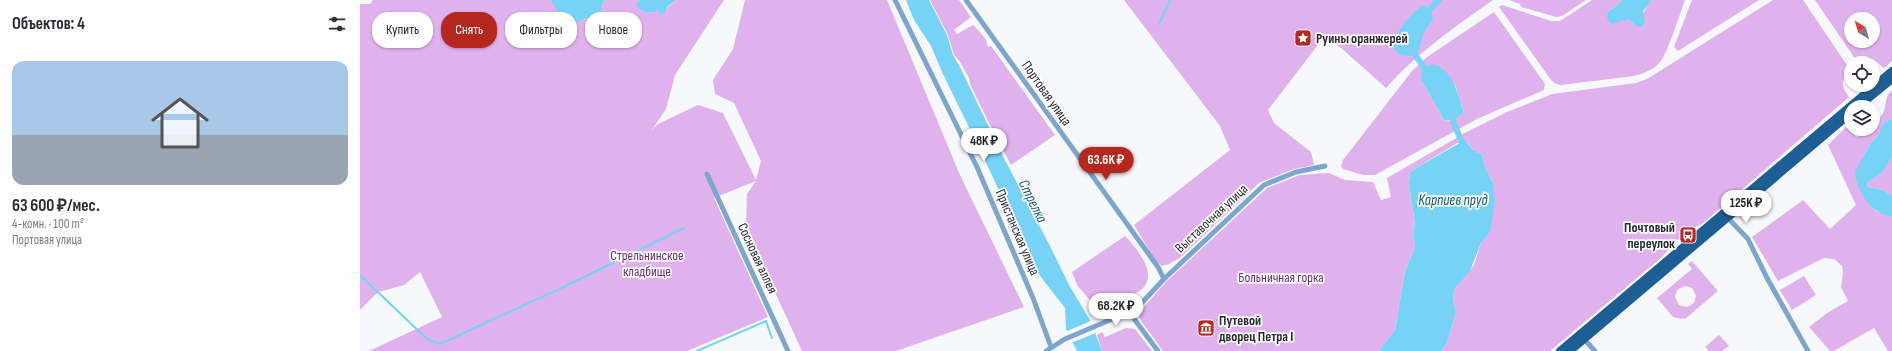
<!DOCTYPE html>
<html lang="ru">
<meta charset="utf-8">
<style>
body{margin:0;font-family:"Sofia Sans Condensed",sans-serif;background:#f7f7f7;color:#2b2b33;height:100vh;display:flex;flex-direction:column;font-size:15px;white-space:nowrap}
*{box-sizing:border-box;margin:0}
p{font-size:13px;color:#7c7c81}
.icon{flex:none;width:22px;height:22px;fill:none;stroke:currentColor;stroke-width:2;stroke-linecap:round;stroke-linejoin:round}
.map{position:relative;flex:1;overflow:hidden}
.panel{display:flex;flex-direction:column;background:#fff;width:360px}
.panel>*{flex:none}
.banner{position:absolute;left:12px;top:12px;width:380px;height:36px;display:flex;gap:8px}
.needle{width:26px;rotate:322deg}
.tools{position:absolute;left:1484px;top:12px;display:grid;gap:8px}
.tools a{display:grid;place-items:center;width:36px;height:36px;border-radius:50%;background:#fff;box-shadow:0 1px 3px #0004;font-size:20px}
.price{position:absolute;translate:-50% -34px;padding:0 9px;border-radius:14px;background:#fff;color:#222;font-size:13px;line-height:26px;filter:drop-shadow(0 1px 2px #0008)}
.price::after{content:'';position:absolute;left:50%;top:24px;width:12px;height:9px;margin-left:-6px;background:inherit;clip-path:polygon(0 0,100% 0,50% 100%)}
.price.active{background:#b5271f;color:#fff}
ul{padding:0;list-style:none}
li{display:grid;align-content:center;gap:8px;height:212px;padding:0 12px}
li+li{border-top:1px solid #e1e1e2}
li span{display:grid;place-items:center;height:124px;border-radius:12px;color:#555}
li>.icon{margin-inline-start:auto}
span .icon{width:72px;height:72px;fill:#fffc;stroke-width:1}
li b{font-size:17px}
h2{display:flex;justify-content:space-between;align-items:center;height:48px;padding:0 12px;font-size:17px}
.pill{padding:0 14px;border-radius:16px;background:#fff;box-shadow:0 1px 3px #0004;font-size:14px;line-height:36px}
.pill.active{background:#b5271f;color:#fff}
main{display:flex;flex:1;min-height:0}
.map>svg:first-child{display:block}
</style>
<main>
<section class="panel">
<h2>Объектов: 4<svg class="icon" aria-label="filters" viewBox="0 0 24 24"><path d="M4 7h16M4 17h16"/><circle cx="9" cy="7" r="2"/><circle cx="15" cy="17" r="2"/></svg></h2>
<ul>
<li><span style="background:linear-gradient(#a9c7e8 60%,#9aa5b1 0)"><svg class="icon" aria-label="home" viewBox="0 0 24 24"><path d="M3 11l9-7 9 7M6 9v11h12V9"/></svg></span><div><b>63 600 ₽/мес.</b><p>4-комн. · 100 m²</p><p>Портовая улица</p></div></li>
</ul>
</section>
<div class="map">
<svg width="1532" height="351" viewBox="0 0 1532 351">
<rect width="100%" height="100%" fill="#f7f8fc"/>
<!-- green -->
<g fill="#dfb1ed" fill-rule="evenodd">
<path d="M13,0H191L206,20C219,23 230,19 241,13L243,2L246,0H279L277,6L286,13L293,12L297,8L300,14L316,0H364L315,75L306,109L292,130L298,124L338,105L363,113L396,180L401,161L374,103L355,94L353,80L373,49L385,0H527L600,175L664,307L536,351H442L386,229L387,194L396,181L354,198L408,317L327,351H9L82,317L60,272L44,285L18,292L0,310V4H10Z"/>
<path d="M570,0H599L611,17L594,30L597,34L613,25C620,32 626,37 628,47L631,46L695,135L651,165L626,117L610,84L609,78L600,62L594,55L588,35Z"/>
<path d="M764,0H1133C1094,28 1059,51 1026,88L980,47L964,37L908,110L914,123L951,152L954,165L934,169L899,183L820,258L809,264L802,266L795,260L774,225L870,150L860,126Z"/>
<path d="M1149,0H1226L1202,16L1196,17L1161,7L1160,4Z"/>
<path d="M1232,0H1263L1248,12L1268,19L1277,27C1282,17 1284,8 1292,0H1325C1319,16 1310,47 1301,61C1295,69 1283,74 1274,76L1201,85L1196,84L1191,80L1139,7L1142,5L1191,21H1200Z"/>
<path d="M1332,0H1399L1318,51L1314,47Z"/>
<path d="M1413,0H1443L1491,71C1480,79 1481,87 1489,97L1342,224C1325,231 1313,243 1302,257L1190,351H1081L1086,345L1096,312L1093,298L1095,288L1114,265L1121,243L1130,232L1133,183L1125,167L1122,154L1113,150L1108,143L1099,142L1056,168L1050,173L1049,184L1055,224L1053,232L1055,247L1045,271L1035,330L1019,351H803L781,321L779,316L781,310L806,282L907,188L940,175L969,173L985,180L1013,182L1021,200L1031,197L1027,178L1105,133L1147,112L1192,94L1276,83L1287,79Z"/>
<path d="M1455,0H1532V61L1524,68L1513,59H1505L1498,63ZM1491,19H1513V41H1491Z"/>
<path d="M1134,12L1185,84L1184,90L1117,119L1015,175H1003L983,169L981,166L983,160L1052,71L1067,57ZM1082,68L1096,87L1104,113L1089,121L1084,120L1062,81Z"/>
<path d="M1532,90V119L1526,122L1519,134L1510,144L1504,155L1496,176L1500,189L1511,206L1516,211L1532,217V351H1528L1514,328L1474,351H1470L1449,327L1467,313L1488,301L1481,287L1483,273L1482,266L1474,259L1464,258L1418,281L1392,237L1443,200L1470,229L1496,205L1468,145L1491,122V129H1495L1491,132L1497,137L1501,135L1504,129H1513V122C1531,114 1521,100 1532,90Z"/>
<path d="M1532,157V196L1523,190L1508,187L1507,183L1523,172Z"/>
<path d="M765,236C782,254 805,284 769,296C757,300 756,304 743,298L734,305L717,285L712,272Z"/>
<path d="M1332,261L1358,291L1325,319L1323,318L1321,319L1313,317L1297,298L1332,269L1328,264ZM1325,286L1332,288L1336,296L1334,303L1327,307L1319,305L1315,297L1317,290Z"/>
<path d="M1444,276L1456,295L1432,310L1420,290Z"/>
<path d="M766,328L775,329L792,351H742L737,335L742,332L745,337Z"/>
<path d="M1359,335L1369,346L1362,351H1349L1345,347Z"/>
</g>
<!-- water -->
<g fill="#77d3f6">
<path d="M191,0H246L243,2C240,21 241,15 226,19C224,19 222,21 220,21C205,25 197,11 191,0Z"/>
<path d="M279,0H316L307,7L305,13L300,14L297,9L294,12L286,13L276,6Z"/>
<path d="M546,0H569L587,35L593,55L599,65L644,158L691,248L709,285L730,320L742,351H717L706,329L705,308L677,272L622,154L582,72L571,46L554,20Z"/>
<path d="M1263,0H1292L1283,11L1285,23L1281,27H1277L1268,19L1252,24L1247,20L1248,12Z"/>
<path d="M1064,5L1071,12L1073,19C1070,24 1065,29 1063,35C1061,39 1061,46 1059,50C1052,59 1033,58 1034,44C1035,33 1054,9 1064,5Z"/>
<path d="M1074,64C1094,72 1098,94 1104,113C1097,117 1092,122 1084,120L1062,81L1061,73L1064,67Z"/>
<path d="M1532,119V157L1523,172L1507,183L1508,187L1523,190L1532,196V217C1527,215 1521,214 1517,211C1505,204 1496,185 1495,172L1510,144L1519,134L1521,128L1525,122Z"/>
<path d="M1105,140L1113,150L1122,154L1125,167L1133,183L1135,201L1130,232L1121,243L1110,271L1095,288L1093,298L1096,312L1086,345L1081,351H1019L1035,330L1045,271L1055,247L1053,232L1055,224L1049,184L1050,173L1056,168Z"/>
</g>
<!-- pier -->
<path fill="#f7f8fc" d="M733,320L738,332L711,343L705,332Z"/>
<g fill="none" stroke-linecap="round" stroke-linejoin="round">
<!-- stream -->
<g stroke="#77d3f6" stroke-width="2">
<path d="M799,24L810,0"/>
<path d="M0,275L67,339L80,344L214,282L324,228"/>
<path d="M337,351L406,321L412,338"/>
</g>
<!-- canal -->
<g stroke="#77d3f6" stroke-width="6">
<path d="M1064,15L1079,0"/>
<path d="M1050,48L1069,74"/>
<path d="M1090,112L1103,146"/>
</g>
<!-- street -->
<g stroke="#7ea6cd" stroke-width="5">
<path d="M535,0L617,167L673,298L691,347"/>
<path d="M606,0L798,267L804,279"/>
<path d="M347,174L428,351"/>
<path d="M1366,216L1388,239L1407,278L1448,351"/>
<path d="M769,312L798,351"/>
<path d="M1222,337L1235,351"/>
<path d="M686,351L705,339L769,312L779,306L804,279L904,185L936,172L965,166"/>
</g>
<!-- primary -->
<g stroke="#1d5e94" stroke-width="8">
<path d="M1498,107L1532,79"/>
<path d="M1200,351L1532,71"/>
<path d="M1210,351L1491,113"/>
</g>
</g>
<!-- icons -->
<defs>
<g id="sight-square" transform="scale(0.9)"><rect x="-9" y="-9" width="18" height="18" rx="4" fill="#b5271f" stroke="#fff"/><path d="M0-6L1.8-2.2L6-1.7L2.9 1.2L3.7 5.4L0 3.3L-3.7 5.4L-2.9 1.2L-6-1.7L-1.8-2.2Z" fill="#fff"/></g>
<g id="bus-square" transform="scale(0.9)"><rect x="-9" y="-9" width="18" height="18" rx="4" fill="#b5271f" stroke="#fff"/><path d="M-5-6H5V4H4V6H2V4H-2V6H-4V4H-5ZM-3.5-4V0h7V-4ZM-3.5 1.2v1.5H-2V1.2ZM2 1.2v1.5H3.5V1.2Z" fill="#fff"/></g>
<g id="museum-square" transform="scale(0.9)"><rect x="-9" y="-9" width="18" height="18" rx="4" fill="#b5271f" stroke="#fff"/><path d="M0-6L6-3V-2H-6V-3ZM-5-1h2V3h-2ZM-1-1h2V3h-2ZM3-1h2V3H3ZM-6 4H6V6H-6Z" fill="#fff"/></g>
</defs>
<g fill-rule="evenodd">
<use href="#sight-square" x="943" y="38"/>
<use href="#bus-square" x="1328" y="235"/>
<use href="#museum-square" x="846" y="328"/>
</g>
<g text-anchor="middle" stroke-width="3.5" stroke-linejoin="round" paint-order="stroke">
<!-- poi labels -->
<g font-size="14" font-weight="bold" fill="#292b32" stroke="#fff" text-anchor="start">
<text x="956" y="43">Руины оранжерей</text>
<text x="1315" y="232" text-anchor="end">Почтовый<tspan x="1315" dy="16">переулок</tspan></text>
<text x="859" y="325">Путевой<tspan x="859" dy="16">дворец Петра I</tspan></text>
</g>
<!-- street labels -->
<g font-size="14" fill="#292b32" stroke="#fff">
<text transform="translate(687 93) rotate(55)" y="5">Портовая улица</text>
<text transform="translate(851 218) rotate(-43)" y="5">Выставочная улица</text>
<text transform="translate(658 232) rotate(67)" y="5">Пристанская улица</text>
<text transform="translate(398 258) rotate(65)" y="5">Сосновая аллея</text>
</g>
<!-- park labels -->
<g font-size="14" fill="#6c327c" stroke="#fff">
<text x="287" y="260">Стрельнинское<tspan x="287" dy="16">кладбище</tspan></text>
<text x="921" y="282">Больничная горка</text>
</g>
<!-- water labels -->
<g font-size="15" font-style="italic" fill="#115c74" stroke="#fff">
<text x="1093" y="205">Карпиев пруд</text>
<text transform="translate(673 201) rotate(64)" y="5">Стрелка</text>
</g>
</g>
</svg>
<div class="tools">
<a><svg class="needle" viewBox="-14 -14 28 28"><path d="M0-13l5 13h-10z" fill="#e53935"/><path d="M0 13l5-13h-10z" fill="#7c7c81"/></svg></a>
<a><svg class="icon" aria-label="locate" viewBox="0 0 24 24"><circle cx="12" cy="12" r="6"/><path d="M12 2v4M12 18v4M2 12h4M18 12h4"/></svg></a>
<a><svg class="icon" aria-label="layers" viewBox="0 0 24 24"><path d="M12 4l9 5-9 5-9-5zM3 14l9 5 9-5"/></svg></a>
</div>
<b class="price" style="left:624px;top:162px">48K ₽</b>
<b class="price active" style="left:746px;top:181px">63.6K ₽</b>
<b class="price" style="left:1386px;top:224px">125K ₽</b>
<b class="price" style="left:756px;top:327px">68.2K ₽</b>
<div class="banner">
<a class="pill">Купить</a>
<a class="pill active">Снять</a>
<a class="pill">Фильтры</a>
<a class="pill">Новое</a>
</div>
</div>
</main>
